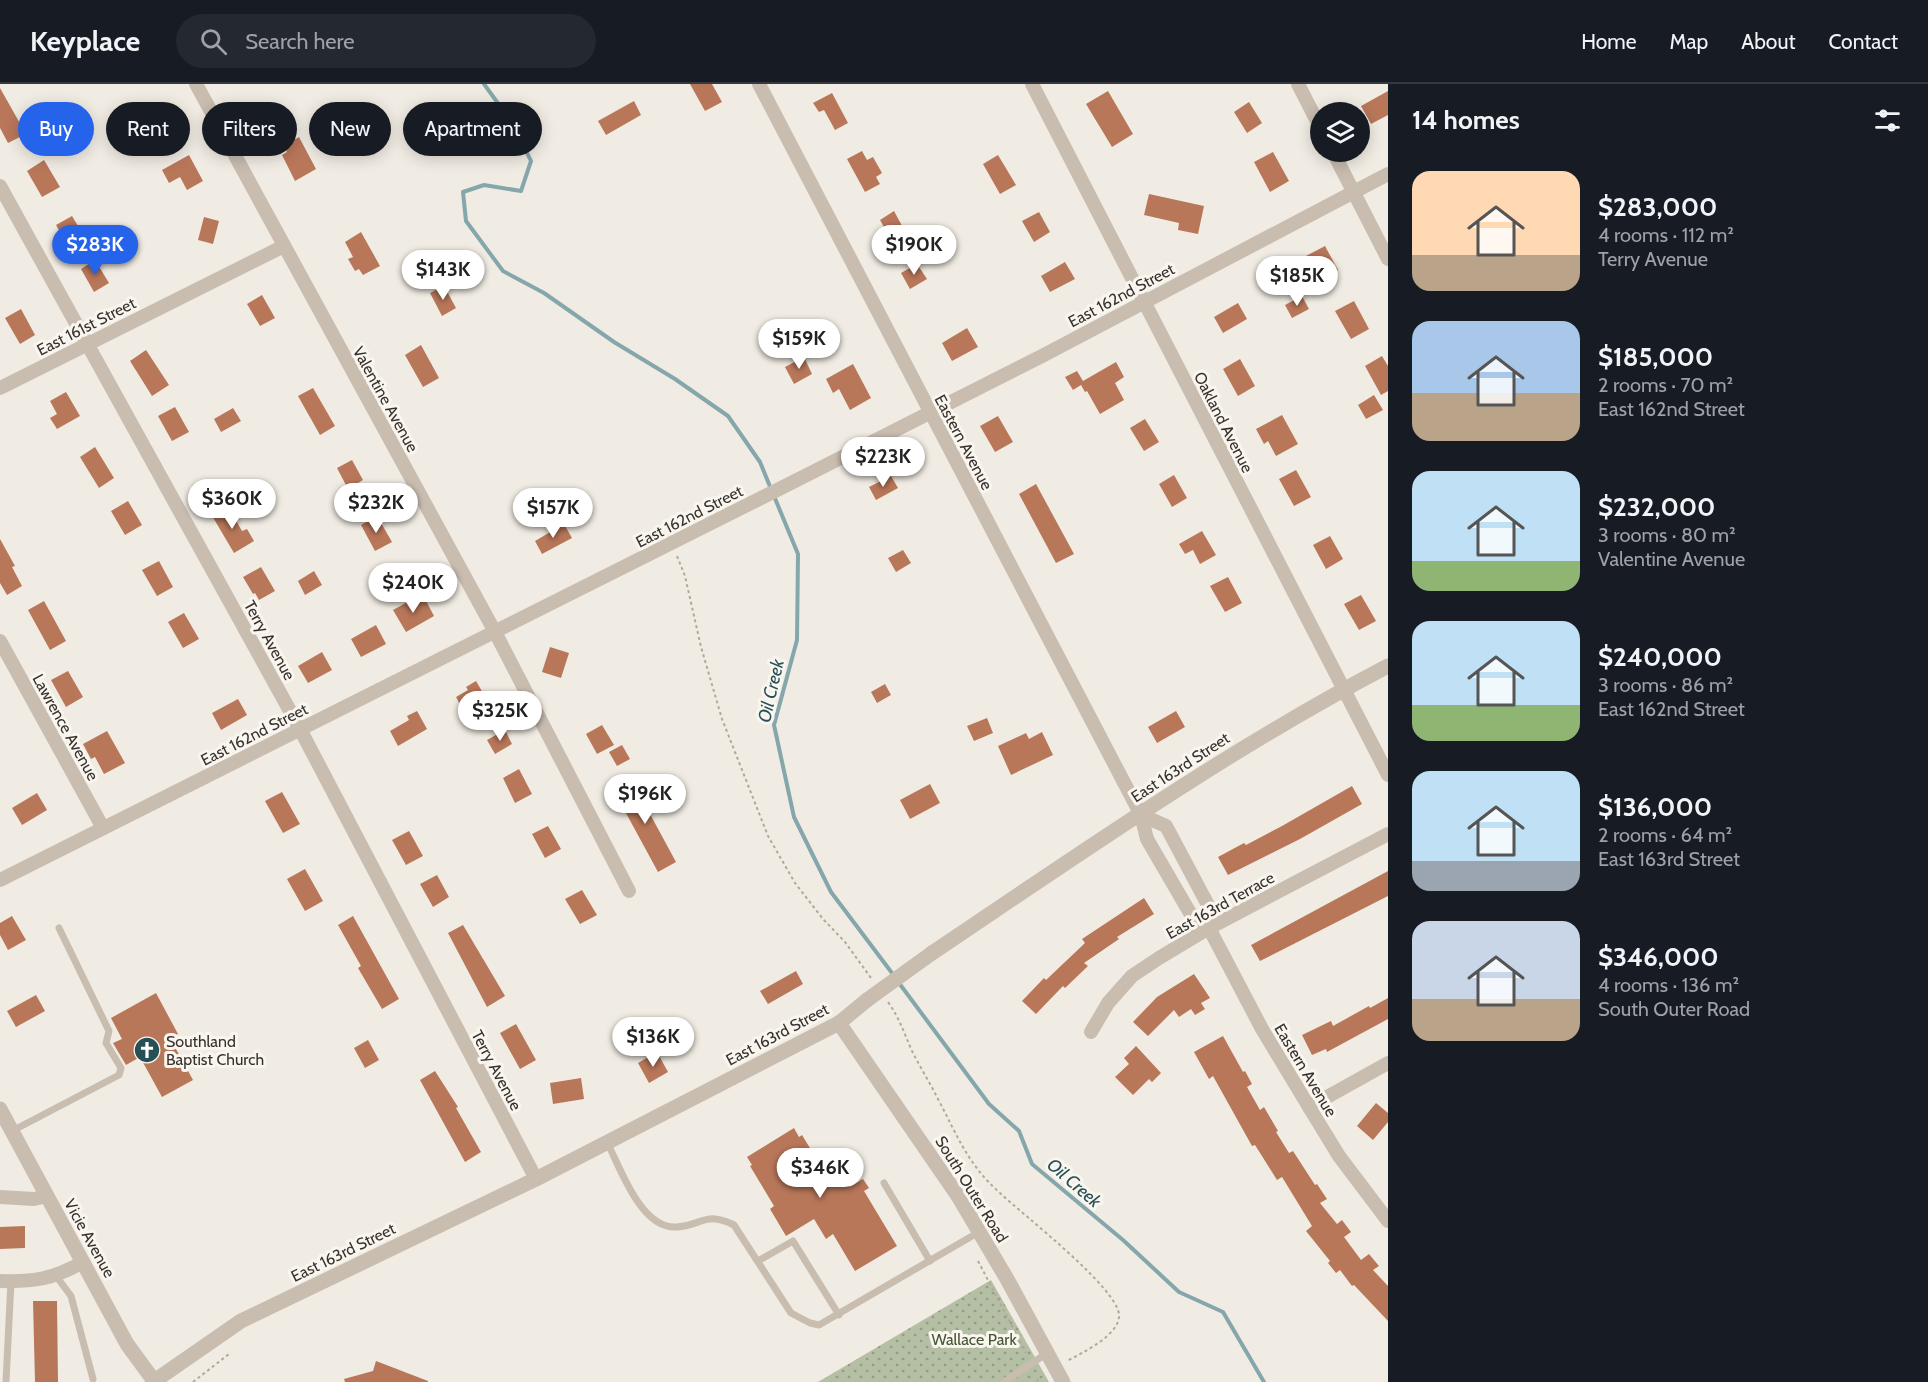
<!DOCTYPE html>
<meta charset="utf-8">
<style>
body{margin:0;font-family:Cabin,sans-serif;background:#242831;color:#f1f3f6;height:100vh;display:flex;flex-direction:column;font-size:22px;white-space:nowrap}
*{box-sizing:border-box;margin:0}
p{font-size:20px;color:#9ea1a6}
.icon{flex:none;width:33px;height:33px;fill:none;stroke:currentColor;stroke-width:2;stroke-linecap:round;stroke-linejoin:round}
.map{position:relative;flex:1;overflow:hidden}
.sheet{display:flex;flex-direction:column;background:#171b24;width:540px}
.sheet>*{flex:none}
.banner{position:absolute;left:18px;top:18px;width:570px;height:54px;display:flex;gap:12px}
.controls{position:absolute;left:1310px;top:18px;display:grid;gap:12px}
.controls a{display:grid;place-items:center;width:60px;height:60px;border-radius:50%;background:#171b24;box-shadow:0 3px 15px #0003;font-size:30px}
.price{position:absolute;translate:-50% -51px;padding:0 14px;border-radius:21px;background:#fff;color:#222;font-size:20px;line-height:39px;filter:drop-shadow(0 2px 3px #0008)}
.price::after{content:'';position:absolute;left:50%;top:36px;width:18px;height:14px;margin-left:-9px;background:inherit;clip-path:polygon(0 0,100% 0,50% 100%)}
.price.on{background:#2563eb;color:#fff}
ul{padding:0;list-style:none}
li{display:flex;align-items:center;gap:18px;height:150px;padding:0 24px}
li span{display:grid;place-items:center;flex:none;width:168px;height:120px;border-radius:18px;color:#555}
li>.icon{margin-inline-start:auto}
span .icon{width:72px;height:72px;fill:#fffc;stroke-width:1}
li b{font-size:26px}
h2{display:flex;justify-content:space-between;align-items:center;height:72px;padding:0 24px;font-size:26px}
.tag{padding:0 21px;border-radius:27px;background:#171b24;box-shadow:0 3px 15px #0003;font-size:21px;line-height:54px}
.tag.on{background:#2563eb;color:#fff}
header{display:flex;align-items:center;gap:36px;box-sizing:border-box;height:84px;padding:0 30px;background:#171b24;border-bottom:2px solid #363941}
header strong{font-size:28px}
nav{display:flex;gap:33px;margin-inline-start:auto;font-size:21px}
.search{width:420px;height:54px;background:#242831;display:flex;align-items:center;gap:15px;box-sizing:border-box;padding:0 21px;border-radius:33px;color:#9ea1a6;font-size:22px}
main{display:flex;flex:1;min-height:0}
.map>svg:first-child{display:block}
</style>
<header>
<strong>Keyplace</strong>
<div class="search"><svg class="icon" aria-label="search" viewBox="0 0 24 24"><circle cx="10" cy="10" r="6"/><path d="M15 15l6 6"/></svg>Search here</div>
<nav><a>Home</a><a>Map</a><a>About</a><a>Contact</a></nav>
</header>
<main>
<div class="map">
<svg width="1388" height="1298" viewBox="0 0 1388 1298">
<defs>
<pattern id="grass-dots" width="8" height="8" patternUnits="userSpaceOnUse" patternTransform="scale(1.5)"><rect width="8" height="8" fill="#b4bfa4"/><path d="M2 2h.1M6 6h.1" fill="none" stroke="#939c86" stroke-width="1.8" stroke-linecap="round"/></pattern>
</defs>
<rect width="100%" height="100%" fill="#f1ece3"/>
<!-- grass -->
<path fill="url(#grass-dots)" d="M991,1196L1049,1298H818Z"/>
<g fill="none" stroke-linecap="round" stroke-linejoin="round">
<!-- stream -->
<g stroke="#85a7ac" stroke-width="4">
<path d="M484,0L513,40L531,77L521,107L484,101L463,108L466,137L503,187L544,209L614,258L675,295L728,332L760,378L771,405"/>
<path d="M774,412L798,470L797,556L774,641L794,733L831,808L895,893"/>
<path d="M899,899L989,1020L1019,1047L1032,1080L1123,1156L1179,1208L1223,1228L1264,1298"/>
</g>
</g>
<!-- building -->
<g fill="#b9775a">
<path d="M690,0H712L722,18L705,27Z"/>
<path d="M0,4L26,50L8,59L0,44Z"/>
<path d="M1108,7L1133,50L1112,63L1086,20Z"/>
<path d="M1388,7V31L1371,40L1361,22Z"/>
<path d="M832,9L848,39L835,46L824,26L819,28L813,19Z"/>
<path d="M634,17L641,31L606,51L598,37Z"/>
<path d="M1249,18L1262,39L1247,49L1234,28Z"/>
<path d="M138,23L150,46L134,55L121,32Z"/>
<path d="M299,53L316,85L295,97L282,71L287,68L284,62Z"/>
<path d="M862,67L867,76L873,73L882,89L876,93L880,100L865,108L847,75Z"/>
<path d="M1273,68L1289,97L1270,108L1254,78Z"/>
<path d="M189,71L203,97L187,106L180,93L169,99L162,86Z"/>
<path d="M998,71L1016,101L1000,110L983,80Z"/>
<path d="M44,76L60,103L42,113L27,87Z"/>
<path d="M1149,110L1204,122L1198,150L1178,146L1179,139L1144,131Z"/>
<path d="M894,127L907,151L893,159L880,136Z"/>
<path d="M1039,128L1050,148L1034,158L1022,137Z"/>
<path d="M72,132L87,157L70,166L56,141Z"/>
<path d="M204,133L219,137L213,160L198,156Z"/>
<path d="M361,148L380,182L363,191L359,185L355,187L348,175L353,173L345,158Z"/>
<path d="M1325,162L1338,186L1320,197L1306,172Z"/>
<path d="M95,176L109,199L94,208L81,185Z"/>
<path d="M1065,178L1075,195L1050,208L1041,192Z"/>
<path d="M917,180L927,195L910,205L901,189Z"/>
<path d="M444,202L456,224L442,232L430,209Z"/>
<path d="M262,211L275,234L260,242L247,220Z"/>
<path d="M1302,212L1309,225L1292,234L1285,221Z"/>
<path d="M1354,217L1369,245L1351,255L1335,227Z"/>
<path d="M1238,219L1247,235L1223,249L1214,233Z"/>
<path d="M21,225L35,251L20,260L5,234Z"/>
<path d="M967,244L978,263L952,277L942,259Z"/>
<path d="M421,261L439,294L423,303L405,271Z"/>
<path d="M146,266L169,301L152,312L130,277Z"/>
<path d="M1382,272L1388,282V307L1381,311L1365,282Z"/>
<path d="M804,273L812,290L794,300L785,283Z"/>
<path d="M1240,275L1255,302L1238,312L1223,285Z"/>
<path d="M1116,278L1124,293L1115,299L1124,316L1100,330L1087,307L1085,308L1081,301L1073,306L1065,293L1077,287L1083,297Z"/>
<path d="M853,280L871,314L850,326L839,305L833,309L826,295Z"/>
<path d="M313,304L335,342L320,351L298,312Z"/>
<path d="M66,308L80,332L57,345L50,334L57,330L50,317Z"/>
<path d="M1374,311L1383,326L1366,335L1358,321Z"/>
<path d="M175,323L189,348L172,357L158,332Z"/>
<path d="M233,324L241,337L221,348L214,335Z"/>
<path d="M1282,331L1298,360L1276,372L1268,357L1264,360L1256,345Z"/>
<path d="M998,332L1013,358L995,368L980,342Z"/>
<path d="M1145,335L1159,358L1144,367L1130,344Z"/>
<path d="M95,363L114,394L99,404L80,373Z"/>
<path d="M352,376L363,396L348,405L337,384Z"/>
<path d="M1296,386L1311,413L1294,422L1279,395Z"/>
<path d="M1174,391L1187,414L1172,423L1159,400Z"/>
<path d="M891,392L898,404L876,416L869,403Z"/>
<path d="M1036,400L1074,470L1056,479L1019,410Z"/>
<path d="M128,417L142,441L125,451L111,427Z"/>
<path d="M227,421L242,447L247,445L254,457L234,469L211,430Z"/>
<path d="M377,432L392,458L375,467L361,441Z"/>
<path d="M564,440L572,454L542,470L535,457Z"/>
<path d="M1202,447L1216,471L1200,480L1193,466L1185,470L1179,460Z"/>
<path d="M1330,452L1343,475L1326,485L1313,461Z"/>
<path d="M0,455L15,482L12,483L22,502L7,511L0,499Z"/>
<path d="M903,466L911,479L896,488L888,474Z"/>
<path d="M159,477L173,503L157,512L142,486Z"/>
<path d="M261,483L275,507L259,516L255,509L253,510L243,493Z"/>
<path d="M314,487L322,501L305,511L298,497Z"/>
<path d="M1228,493L1242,519L1225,528L1210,502Z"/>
<path d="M1361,511L1376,537L1359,546L1344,520Z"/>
<path d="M415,514L418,519L425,515L434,532L406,548L393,526Z"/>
<path d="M44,517L66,557L50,566L28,526Z"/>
<path d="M184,529L199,555L183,564L168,538Z"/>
<path d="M376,541L386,560L361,573L351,555Z"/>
<path d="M550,563L569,569L561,594L542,588Z"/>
<path d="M322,568L332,586L308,599L298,582Z"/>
<path d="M68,587L83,613L66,623L51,596Z"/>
<path d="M476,597L487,616L477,622L480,628L468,635L456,613L468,606L466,603Z"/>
<path d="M885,600L891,611L877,619L871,608Z"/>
<path d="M238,615L247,631L221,646L212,629Z"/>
<path d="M417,627L427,645L398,662L390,647L409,636L407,632Z"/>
<path d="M1176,627L1185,643L1157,659L1148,643Z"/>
<path d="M987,634L993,649L974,657L967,642Z"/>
<path d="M602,641L614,661L597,670L586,650Z"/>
<path d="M505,646L512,660L495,670L487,656Z"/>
<path d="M107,647L125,679L104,690L95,673L91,675L83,660Z"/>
<path d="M1042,648L1053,671L1011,691L998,662L1026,649L1029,655Z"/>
<path d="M622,661L630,675L617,682L609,668Z"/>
<path d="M519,685L532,710L515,719L503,694Z"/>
<path d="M632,697L638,709L644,705L656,727L650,730L676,778L658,788L614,707Z"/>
<path d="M930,700L940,719L910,735L900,716Z"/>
<path d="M1352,702L1362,720L1300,755L1228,791L1218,773L1244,759L1246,761L1282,742Z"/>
<path d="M282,708L300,740L283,749L265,717Z"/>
<path d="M37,709L47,726L22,741L12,724Z"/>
<path d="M548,742L561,765L545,774L532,750Z"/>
<path d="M409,747L423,772L406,781L392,756Z"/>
<path d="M305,785L323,817L305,827L287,795Z"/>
<path d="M1388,787V812L1260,877L1251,861Z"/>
<path d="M437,791L449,813L433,823L420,800Z"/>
<path d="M582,806L597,831L580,840L565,815Z"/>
<path d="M1144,814L1154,830L1117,853L1119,855L1084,879L1088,882L1065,904L1063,902L1036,930L1022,917L1044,894L1046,896L1085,859L1082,855Z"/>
<path d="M12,832L26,856L8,866L0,851V839Z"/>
<path d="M353,832L399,915L382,925L358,884L361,882L338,841Z"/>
<path d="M463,841L505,912L487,923L448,849Z"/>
<path d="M796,887L803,900L768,920L760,907Z"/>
<path d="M1194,890L1210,914L1201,919L1205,925L1195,931L1191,925L1179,933L1174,926L1148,952L1133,938L1157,913Z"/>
<path d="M156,909L178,950L170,954L193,996L162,1013L140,973L126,981L113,959L122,955L111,934Z"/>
<path d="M36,911L45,927L16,943L7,927Z"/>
<path d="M1388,914V935L1327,968L1326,965L1312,971L1302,951L1331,937L1333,942L1369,922L1370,924Z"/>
<path d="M516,940L536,976L520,985L500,949Z"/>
<path d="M1223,952L1243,988L1245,987L1252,1000L1247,1003L1260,1026L1264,1023L1278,1047L1276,1048L1289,1069L1293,1067L1315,1101L1317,1100L1327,1115L1320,1119L1337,1140L1342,1136L1351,1148L1344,1153L1361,1176L1369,1170L1379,1182L1373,1186L1388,1202V1237L1354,1201L1352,1202L1340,1186L1336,1189L1328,1179L1330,1177L1306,1147L1312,1142L1282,1093L1277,1096L1255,1061L1252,1062L1213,992L1209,995L1194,968Z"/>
<path d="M368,956L379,976L365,984L354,964Z"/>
<path d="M1136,962L1161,989L1152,998L1149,995L1133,1011L1115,993L1129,980L1124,974Z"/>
<path d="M657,968L668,988L649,999L638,979Z"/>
<path d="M435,987L458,1023L456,1024L481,1068L465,1078L420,996Z"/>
<path d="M581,994L584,1015L553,1020L550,999Z"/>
<path d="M1376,1019L1388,1029V1038L1373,1056L1357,1042Z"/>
<path d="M794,1044L799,1053L802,1051L827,1092L839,1085L850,1103L863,1095L869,1104L864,1107L897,1162L855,1187L833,1150L826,1155L814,1135L786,1152L770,1125L774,1122L750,1082L752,1081L747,1073Z"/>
<path d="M25,1142V1164L0,1165V1143Z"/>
<path d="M33,1217H57L58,1298H35Z"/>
<path d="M376,1277L428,1297V1298H345L344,1295L373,1287Z"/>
</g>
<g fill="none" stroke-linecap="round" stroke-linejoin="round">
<!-- path -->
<g stroke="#b4a79a" stroke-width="2" stroke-dasharray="3 3" stroke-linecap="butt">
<path d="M677,472L685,492L701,563L722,635L768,752L795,799L823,835L845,858L871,894"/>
<path d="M888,918C900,935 904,949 912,967C920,983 930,999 938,1015C957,1051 968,1081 1000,1109C1022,1130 1118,1204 1119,1231C1120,1251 1082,1269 1067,1277"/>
<path d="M978,1177L1026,1269"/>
<path d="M193,1298L229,1270"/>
<path d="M1037,1298L1039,1294"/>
</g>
<!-- service -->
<g stroke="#c9bdb0" stroke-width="7">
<path d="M12,1047L119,991L121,984L106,959L109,947L59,844"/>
<path d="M607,1058C620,1083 641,1146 677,1143C703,1141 705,1127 734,1141L791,1229L810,1239L819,1241L979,1148"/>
<path d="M884,1099L930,1177"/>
<path d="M758,1177L793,1157L839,1231"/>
<path d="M56,1192L71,1212L93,1295"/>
<path d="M6,1298L11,1197"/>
<path d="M1004,1298L1047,1269"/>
</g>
<!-- minor -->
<g stroke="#c9bdb0" stroke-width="14">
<path d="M196,0L495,548L629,807"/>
<path d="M759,0L1141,731L1147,755L1190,829L1209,844L1262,945L1309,1023L1339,1072L1388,1137"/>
<path d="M1032,0L1388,691"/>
<path d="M1298,0L1320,43"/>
<path d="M1333,68L1388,175"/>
<path d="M0,102L300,645L536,1095"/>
<path d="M0,304L284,162"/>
<path d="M0,557L103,744"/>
<path d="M1141,731L1166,742L1208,821L1209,844"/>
<path d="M0,796L791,399L1042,272L1388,90"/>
<path d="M1091,948L1108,919L1132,892L1159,874L1209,844L1388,750"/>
<path d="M1309,1023L1388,979"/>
<path d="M0,1113L34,1115L47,1112"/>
<path d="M0,1197C34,1198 53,1195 83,1178"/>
</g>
<!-- tertiary -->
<g stroke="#c9bdb0" stroke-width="15">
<path d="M932,869C1081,769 1229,665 1388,582"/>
<path d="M839,939L958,1112L1007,1195L1063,1298"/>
<path d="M0,1025L127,1260L154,1297"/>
<path d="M153,1298L241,1237L536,1095L839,939L867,916"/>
</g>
<!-- tertiary-bridge -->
<path stroke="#c9bdb0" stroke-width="15" d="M867,916L932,869"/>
</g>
<!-- icons -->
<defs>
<g id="church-disc" transform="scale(1.35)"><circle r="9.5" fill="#265056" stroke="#f9f5ef"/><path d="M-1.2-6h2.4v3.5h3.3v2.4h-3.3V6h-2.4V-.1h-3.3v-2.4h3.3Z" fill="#fff"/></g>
</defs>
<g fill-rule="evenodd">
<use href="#church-disc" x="147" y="966"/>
</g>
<g text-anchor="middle" stroke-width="6" stroke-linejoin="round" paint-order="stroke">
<!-- street labels -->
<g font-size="16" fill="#39312d" stroke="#f9f5ef">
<text transform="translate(1121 211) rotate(-28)" y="6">East 162nd Street</text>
<text transform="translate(86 242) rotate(-27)" y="6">East 161st Street</text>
<text transform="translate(386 315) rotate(61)" y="6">Valentine Avenue</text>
<text transform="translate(1224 338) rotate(63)" y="6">Oakland Avenue</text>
<text transform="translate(964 358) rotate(62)" y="6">Eastern Avenue</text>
<text transform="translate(689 432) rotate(-27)" y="6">East 162nd Street</text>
<text transform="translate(270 556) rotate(61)" y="6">Terry Avenue</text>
<text transform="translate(66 643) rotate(61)" y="6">Lawrence Avenue</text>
<text transform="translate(254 650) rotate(-27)" y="6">East 162nd Street</text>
<text transform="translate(1180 683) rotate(-33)" y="6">East 163rd Street</text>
<text transform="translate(1220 821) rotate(-29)" y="6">East 163rd Terrace</text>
<text transform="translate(777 950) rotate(-28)" y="6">East 163rd Street</text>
<text transform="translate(497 986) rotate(62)" y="6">Terry Avenue</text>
<text transform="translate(1306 986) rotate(59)" y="6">Eastern Avenue</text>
<text transform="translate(972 1105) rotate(58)" y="6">South Outer Road</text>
<text transform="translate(90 1154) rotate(61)" y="6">Vicie Avenue</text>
<text transform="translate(343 1168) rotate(-26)" y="6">East 163rd Street</text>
</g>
<!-- poi labels -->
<g font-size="16" fill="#39312d" stroke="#f9f5ef" text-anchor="start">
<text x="166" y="963">Southland<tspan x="166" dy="18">Baptist Church</tspan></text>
</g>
<!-- park labels -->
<g font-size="16" fill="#465433" stroke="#f9f5ef">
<text x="974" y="1261">Wallace Park</text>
</g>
<!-- water labels -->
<g font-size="18" font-style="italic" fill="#265056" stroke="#f9f5ef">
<text transform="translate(771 607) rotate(-77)" y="6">Oil Creek</text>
<text transform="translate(1074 1099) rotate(41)" y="6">Oil Creek</text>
</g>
</g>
</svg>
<div class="controls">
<a><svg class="icon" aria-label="layers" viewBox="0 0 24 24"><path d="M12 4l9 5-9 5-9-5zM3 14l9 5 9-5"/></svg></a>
</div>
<b class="price on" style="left:95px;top:192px">$283K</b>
<b class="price" style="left:914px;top:192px">$190K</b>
<b class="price" style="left:443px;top:217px">$143K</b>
<b class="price" style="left:1297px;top:223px">$185K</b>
<b class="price" style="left:799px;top:286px">$159K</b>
<b class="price" style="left:883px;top:404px">$223K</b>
<b class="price" style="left:232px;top:446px">$360K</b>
<b class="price" style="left:376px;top:450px">$232K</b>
<b class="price" style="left:553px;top:455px">$157K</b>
<b class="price" style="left:413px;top:530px">$240K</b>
<b class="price" style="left:500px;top:658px">$325K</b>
<b class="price" style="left:645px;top:741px">$196K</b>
<b class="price" style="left:653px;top:984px">$136K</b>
<b class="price" style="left:820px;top:1115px">$346K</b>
<div class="banner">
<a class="tag on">Buy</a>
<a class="tag">Rent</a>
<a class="tag">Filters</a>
<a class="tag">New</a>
<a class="tag">Apartment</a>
</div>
</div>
<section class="sheet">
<h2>14 homes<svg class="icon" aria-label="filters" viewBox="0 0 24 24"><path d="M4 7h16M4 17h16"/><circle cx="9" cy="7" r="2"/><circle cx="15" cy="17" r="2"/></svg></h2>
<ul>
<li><span style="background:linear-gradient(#ffd9b3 70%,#b9a48a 0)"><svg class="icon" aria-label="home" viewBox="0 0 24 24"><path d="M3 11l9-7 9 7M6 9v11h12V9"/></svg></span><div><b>$283,000</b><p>4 rooms · 112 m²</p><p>Terry Avenue</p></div></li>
<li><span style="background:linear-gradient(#a9c7e8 60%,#b9a48a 0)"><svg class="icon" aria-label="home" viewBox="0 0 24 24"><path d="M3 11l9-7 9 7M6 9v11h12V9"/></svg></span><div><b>$185,000</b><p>2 rooms · 70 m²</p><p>East 162nd Street</p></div></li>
<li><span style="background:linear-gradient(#bfe0f5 75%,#8fb573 0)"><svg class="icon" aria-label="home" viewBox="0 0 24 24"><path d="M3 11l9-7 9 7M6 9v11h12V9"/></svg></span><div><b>$232,000</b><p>3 rooms · 80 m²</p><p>Valentine Avenue</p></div></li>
<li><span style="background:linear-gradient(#bfe0f5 70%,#8fb573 0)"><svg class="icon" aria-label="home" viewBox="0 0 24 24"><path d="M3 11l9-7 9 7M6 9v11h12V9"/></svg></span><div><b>$240,000</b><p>3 rooms · 86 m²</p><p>East 162nd Street</p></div></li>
<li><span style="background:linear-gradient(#bfe0f5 75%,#9aa5b1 0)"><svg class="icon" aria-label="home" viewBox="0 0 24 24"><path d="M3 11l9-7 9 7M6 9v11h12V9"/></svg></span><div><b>$136,000</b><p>2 rooms · 64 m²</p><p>East 163rd Street</p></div></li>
<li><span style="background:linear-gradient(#c9d6e8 65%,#b9a48a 0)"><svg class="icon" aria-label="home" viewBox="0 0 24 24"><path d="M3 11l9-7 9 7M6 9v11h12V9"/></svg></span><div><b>$346,000</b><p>4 rooms · 136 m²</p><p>South Outer Road</p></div></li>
</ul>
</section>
</main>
